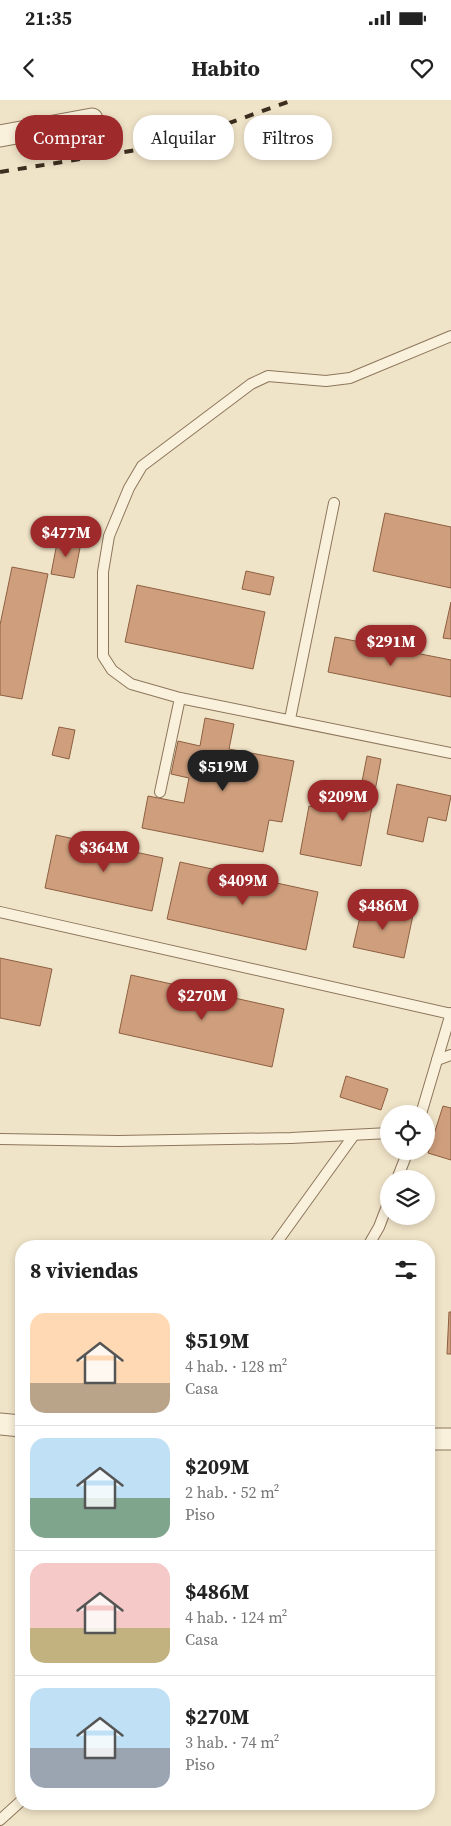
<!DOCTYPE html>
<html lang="es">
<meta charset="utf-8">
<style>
body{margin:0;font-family:"Source Serif 4",serif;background:#f2f2f2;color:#222;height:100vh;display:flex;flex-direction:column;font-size:19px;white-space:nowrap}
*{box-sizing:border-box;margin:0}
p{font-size:16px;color:#767676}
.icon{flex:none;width:28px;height:28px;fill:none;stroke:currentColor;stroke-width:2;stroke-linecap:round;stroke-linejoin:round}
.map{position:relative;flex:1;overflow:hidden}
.panel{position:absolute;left:15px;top:1140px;width:420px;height:570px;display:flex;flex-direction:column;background:#fff;border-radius:20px;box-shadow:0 2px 8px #0003}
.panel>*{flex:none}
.hud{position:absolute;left:15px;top:15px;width:421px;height:45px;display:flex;gap:10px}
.fabs{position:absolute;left:380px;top:1005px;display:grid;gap:10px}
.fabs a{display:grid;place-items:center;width:55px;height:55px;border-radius:50%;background:#fff;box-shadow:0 2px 8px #0003;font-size:25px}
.price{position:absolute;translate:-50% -42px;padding:0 11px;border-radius:18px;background:#9e2a2b;color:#fff;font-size:16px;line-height:32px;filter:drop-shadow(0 1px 2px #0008)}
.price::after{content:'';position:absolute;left:50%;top:30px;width:15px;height:11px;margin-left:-8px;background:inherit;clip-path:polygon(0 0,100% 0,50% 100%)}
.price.current{background:#222;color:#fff}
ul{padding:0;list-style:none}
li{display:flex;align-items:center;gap:15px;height:125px;padding:0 15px}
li+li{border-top:1px solid #e0e0e0}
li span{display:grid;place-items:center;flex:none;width:140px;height:100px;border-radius:15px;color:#555}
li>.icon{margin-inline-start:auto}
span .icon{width:60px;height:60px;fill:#fffc;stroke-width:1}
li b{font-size:21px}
h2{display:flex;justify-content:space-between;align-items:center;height:60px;padding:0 15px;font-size:21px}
.tag{padding:0 18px;border-radius:20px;background:#fff;box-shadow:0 2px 8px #0003;font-size:18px;line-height:45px}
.tag.current{background:#9e2a2b;color:#fff}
.status{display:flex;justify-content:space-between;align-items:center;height:35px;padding:0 25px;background:#fff;direction:ltr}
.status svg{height:14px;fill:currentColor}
header{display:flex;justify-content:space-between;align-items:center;height:65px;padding:0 15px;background:#fff;font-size:22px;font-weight:700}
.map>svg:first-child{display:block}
</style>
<div class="status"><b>21:35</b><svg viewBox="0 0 49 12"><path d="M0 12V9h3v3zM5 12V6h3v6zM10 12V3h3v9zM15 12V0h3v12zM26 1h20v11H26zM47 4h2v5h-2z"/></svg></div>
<header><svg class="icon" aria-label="back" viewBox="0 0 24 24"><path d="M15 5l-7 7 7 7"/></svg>Habito<svg class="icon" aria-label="heart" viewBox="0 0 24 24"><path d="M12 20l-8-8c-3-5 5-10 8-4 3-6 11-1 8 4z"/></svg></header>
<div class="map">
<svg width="451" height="1726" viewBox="0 0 451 1726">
<rect width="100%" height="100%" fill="#f0e4c8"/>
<!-- building -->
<g fill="#cf9f7d" stroke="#8d5f41">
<path d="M385,413L451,427V488L373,471Z"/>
<path d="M58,438L81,443L74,478L51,474Z"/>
<path d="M12,467L48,474L22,599L0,595V525Z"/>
<path d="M246,471L274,477L270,495L242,489Z"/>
<path d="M137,485L265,512L253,569L125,542Z"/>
<path d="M451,502V539L443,538Z"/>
<path d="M335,537L451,560V597L328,572Z"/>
<path d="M205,618L234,624L229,649L294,661L282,722L269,720L263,752L142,728L148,696L184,703L189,678L171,674L178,641L200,646Z"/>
<path d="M59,627L75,630L69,659L52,655Z"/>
<path d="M367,656L381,659L361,766L300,754L309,706L331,710L335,687L360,692Z"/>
<path d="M397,684L451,696L446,721L428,717L423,742L387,734Z"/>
<path d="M56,735L163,758L152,811L45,788Z"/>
<path d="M180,762L318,792L306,850L167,819Z"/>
<path d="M363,804L413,815L404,858L353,847Z"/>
<path d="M0,858L52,869L40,926L0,918Z"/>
<path d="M131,875L284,909L272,967L119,933Z"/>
<path d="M346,976L388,989L381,1010L340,997Z"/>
<path d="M443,1006L451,1008V1060L428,1053Z"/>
<path d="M449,1212H451V1254H447Z"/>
</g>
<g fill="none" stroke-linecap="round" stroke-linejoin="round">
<!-- lane casing -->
<g stroke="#8d765c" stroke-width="12">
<g id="lane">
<path d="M451,236L350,278L326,281L268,276L251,284L142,366L129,388L109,436L103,472V556L112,570L131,584L180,598L451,653"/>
<path d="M290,619L334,403"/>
<path d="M160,692L180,598"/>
<path d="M0,812L451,914"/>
<path d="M437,960L451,955"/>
<path d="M421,1014L451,913"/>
<path d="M0,1039L118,1041L291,1038L389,1033"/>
<path d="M397,1079L408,1051"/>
<path d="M274,1146L354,1035"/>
<path d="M368,1146L379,1127L389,1101"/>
<path d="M0,1720L21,1701"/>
</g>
</g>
<!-- street casing -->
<g stroke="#8d765c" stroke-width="23">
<g id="street">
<path d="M0,36L92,19"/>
<path d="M0,1324L21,1326"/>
<path d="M429,1339H451"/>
</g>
</g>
<!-- lane -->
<use href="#lane" stroke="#faf1dc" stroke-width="10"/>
<!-- street -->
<use href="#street" stroke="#faf1dc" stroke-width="21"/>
<!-- rail -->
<path stroke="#3d2e20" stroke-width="4" stroke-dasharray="9 9" stroke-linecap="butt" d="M0,72L168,45L293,0"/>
</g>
</svg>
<div class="fabs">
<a><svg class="icon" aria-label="locate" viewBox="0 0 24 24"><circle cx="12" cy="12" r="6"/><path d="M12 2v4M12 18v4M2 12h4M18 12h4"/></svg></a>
<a><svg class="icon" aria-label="layers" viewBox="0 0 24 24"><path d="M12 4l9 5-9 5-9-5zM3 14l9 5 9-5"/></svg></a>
</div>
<b class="price" style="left:66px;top:458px">$477M</b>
<b class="price" style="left:391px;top:567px">$291M</b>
<b class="price current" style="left:223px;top:692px">$519M</b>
<b class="price" style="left:343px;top:722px">$209M</b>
<b class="price" style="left:104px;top:773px">$364M</b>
<b class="price" style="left:243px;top:806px">$409M</b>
<b class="price" style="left:383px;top:831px">$486M</b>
<b class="price" style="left:202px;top:921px">$270M</b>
<div class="hud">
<a class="tag current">Comprar</a>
<a class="tag">Alquilar</a>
<a class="tag">Filtros</a>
</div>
<section class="panel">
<h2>8 viviendas<svg class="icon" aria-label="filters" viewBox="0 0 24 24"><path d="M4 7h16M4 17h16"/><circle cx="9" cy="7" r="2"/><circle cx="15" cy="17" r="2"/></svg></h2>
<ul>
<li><span style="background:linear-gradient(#ffd9b3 70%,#b9a48a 0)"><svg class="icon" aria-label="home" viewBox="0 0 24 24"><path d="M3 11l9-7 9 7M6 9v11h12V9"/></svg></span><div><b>$519M</b><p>4 hab. · 128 m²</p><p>Casa</p></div></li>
<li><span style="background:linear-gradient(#bfe0f5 60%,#7fa58c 0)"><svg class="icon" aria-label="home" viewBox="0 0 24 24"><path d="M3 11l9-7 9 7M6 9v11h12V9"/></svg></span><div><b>$209M</b><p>2 hab. · 52 m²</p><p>Piso</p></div></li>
<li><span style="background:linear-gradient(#f6c9c9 65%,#c2b280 0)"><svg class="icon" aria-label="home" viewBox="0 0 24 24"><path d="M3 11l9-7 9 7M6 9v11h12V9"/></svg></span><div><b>$486M</b><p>4 hab. · 124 m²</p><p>Casa</p></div></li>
<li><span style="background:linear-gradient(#bfe0f5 60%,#9aa5b1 0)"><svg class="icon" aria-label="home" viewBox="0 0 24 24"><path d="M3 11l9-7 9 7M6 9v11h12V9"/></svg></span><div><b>$270M</b><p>3 hab. · 74 m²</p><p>Piso</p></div></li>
</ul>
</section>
</div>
